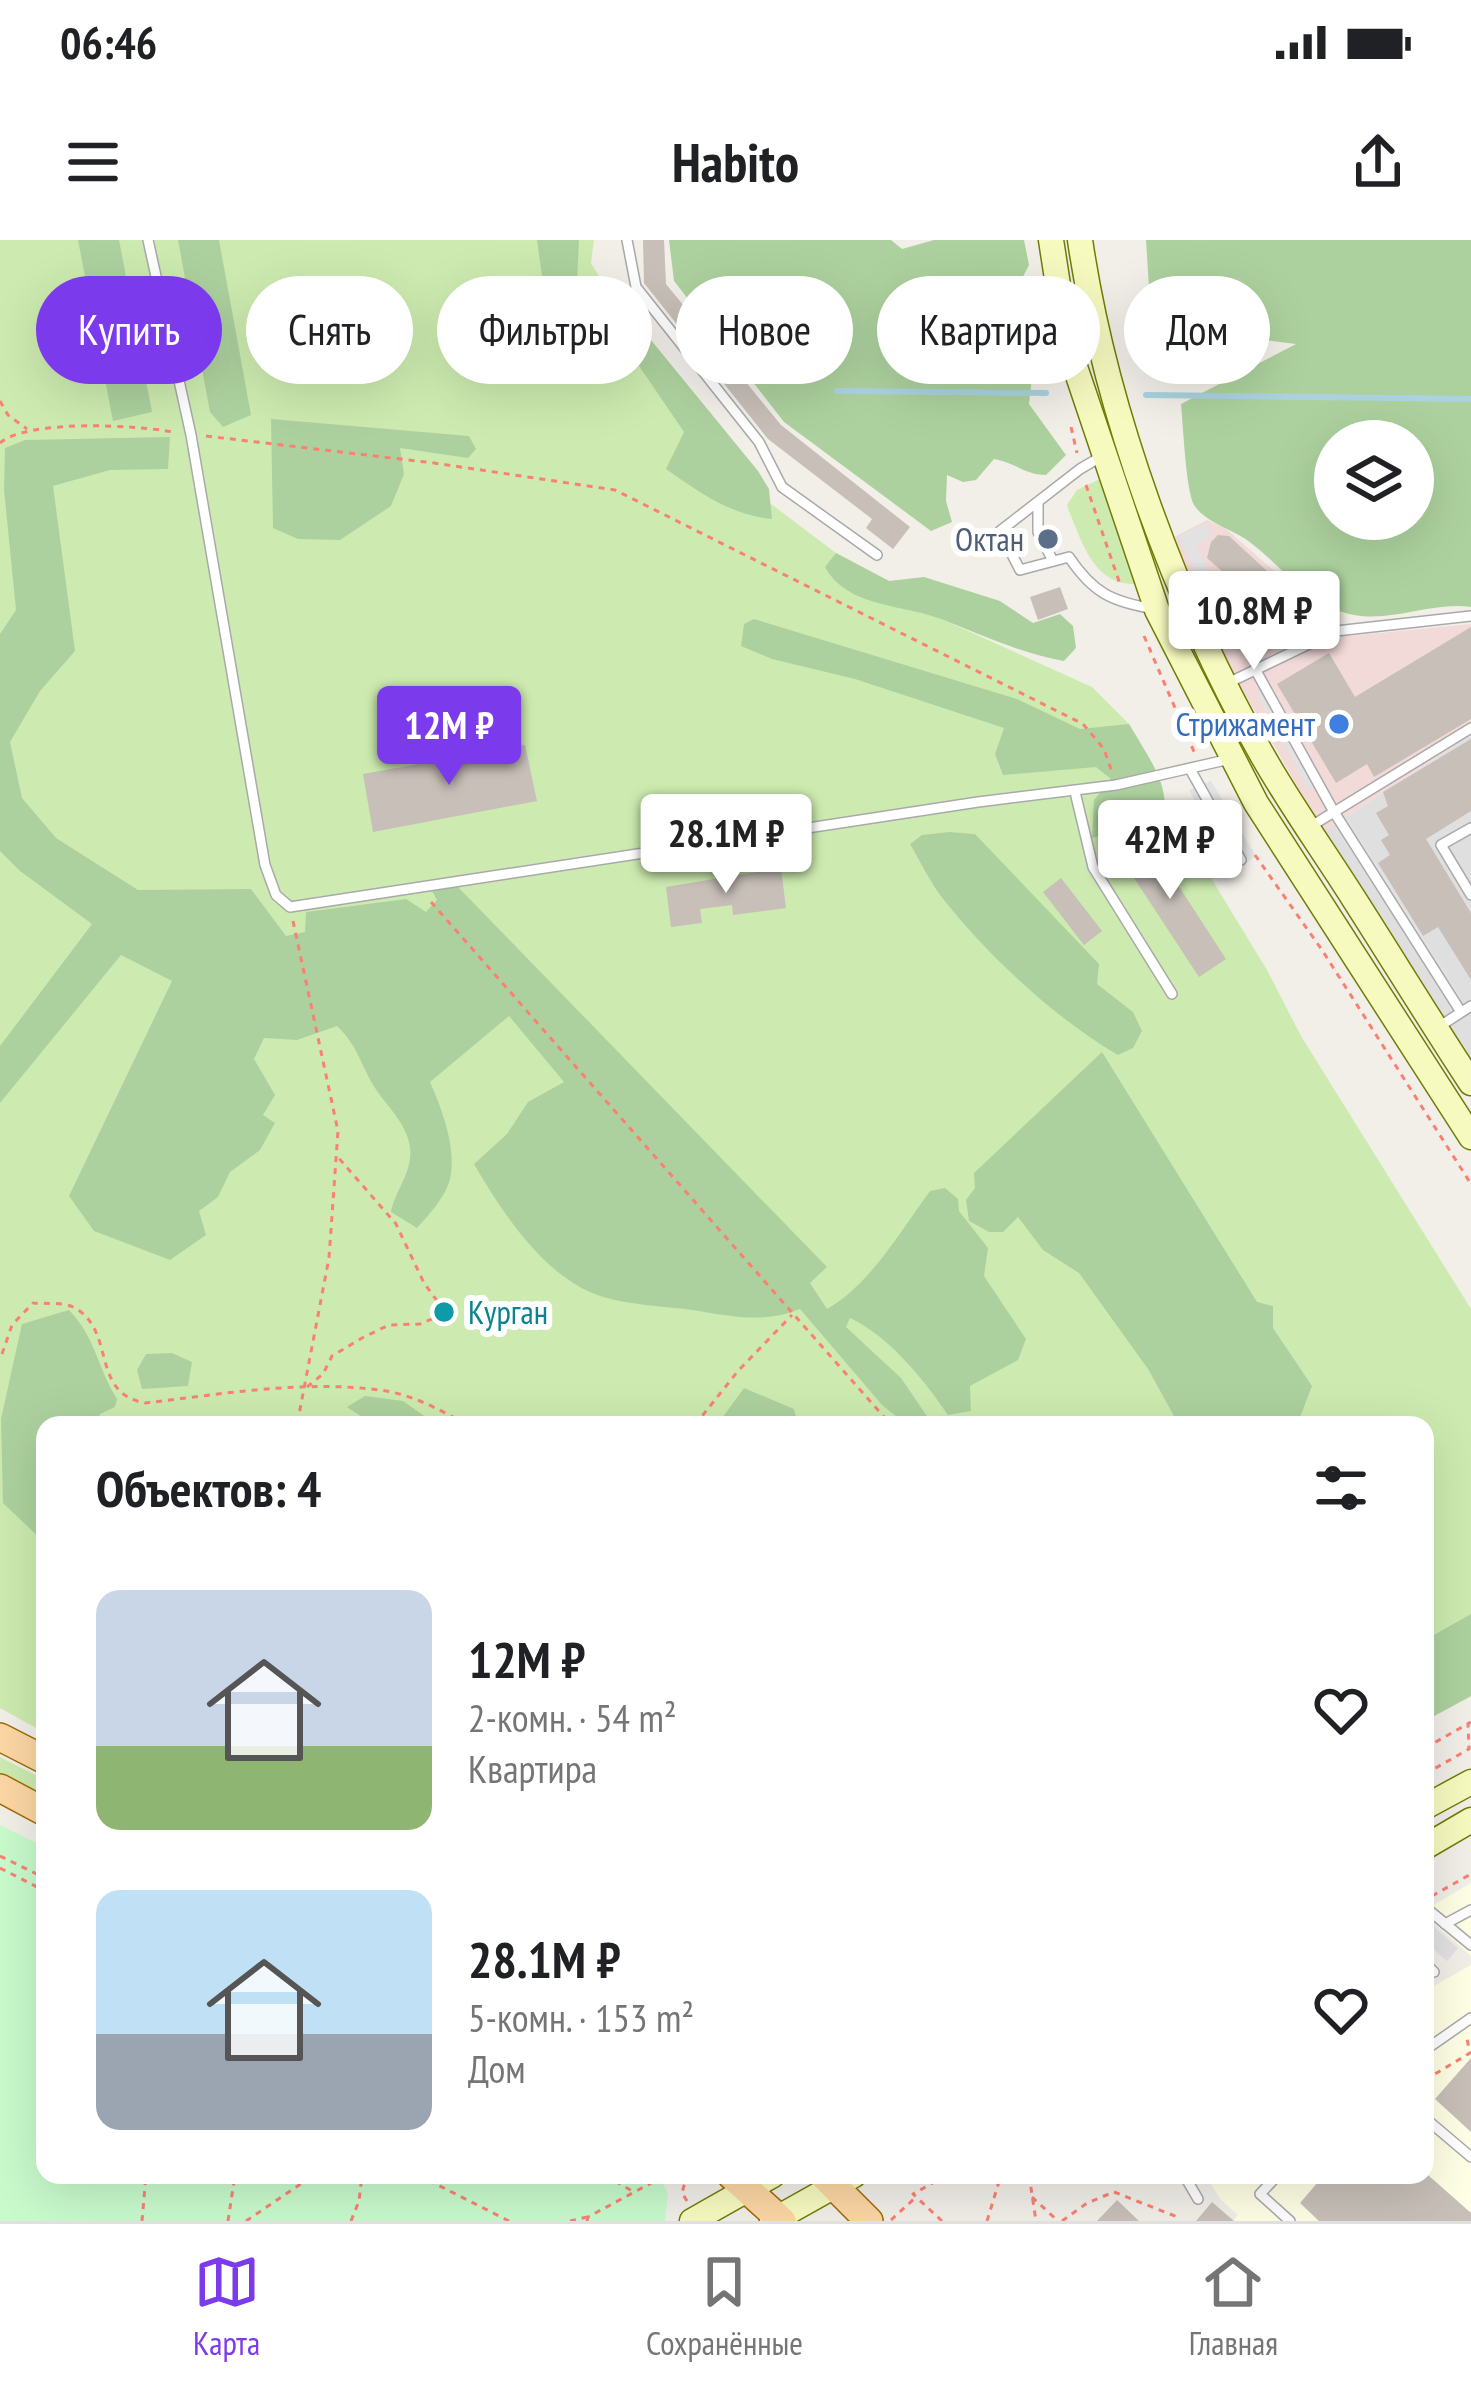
<!DOCTYPE html>
<html lang="ru">
<meta charset="utf-8">
<style>
body{margin:0;font-family:"PT Sans Narrow",sans-serif;background:#f2f2f2;color:#202124;height:100vh;display:flex;flex-direction:column;font-size:45px;white-space:nowrap}
*{box-sizing:border-box;margin:0}
p{font-size:39px;color:#757577}
.icon{flex:none;width:66px;height:66px;fill:none;stroke:currentColor;stroke-width:2;stroke-linecap:round;stroke-linejoin:round}
.map{position:relative;flex:1;overflow:hidden}
.side{position:absolute;left:36px;top:1176px;width:1398px;height:768px;display:flex;flex-direction:column;background:#fff;border-radius:24px;box-shadow:0 12px 48px #0002}
.side>*{flex:none}
.guide{position:absolute;left:36px;top:36px;width:1401px;height:108px;display:flex;gap:24px}
.fabs{position:absolute;left:1314px;top:180px;display:grid;gap:24px}
.fabs a{display:grid;place-items:center;width:120px;height:120px;border-radius:50%;background:#fff;box-shadow:0 12px 48px #0002;font-size:60px}
.price{position:absolute;translate:-50% -102px;padding:0 27px;border-radius:12px;background:#fff;color:#222;font-size:39px;line-height:78px;filter:drop-shadow(0 3px 6px #0008)}
.price::after{content:'';position:absolute;left:50%;top:72px;width:36px;height:27px;margin-left:-18px;background:inherit;clip-path:polygon(0 0,100% 0,50% 100%)}
.price.on{background:#7c3aed;color:#fff}
ul{padding:0;list-style:none}
li{display:flex;align-items:center;gap:36px;height:300px;padding:0 60px}
li span{display:grid;place-items:center;flex:none;width:336px;height:240px;border-radius:24px;color:#555}
li>.icon{margin-inline-start:auto}
span .icon{width:144px;height:144px;fill:#fffc;stroke-width:1}
li b{font-size:51px}
h2{display:flex;justify-content:space-between;align-items:center;height:144px;padding:0 60px;font-size:51px}
.tag{padding:0 42px;border-radius:54px;background:#fff;box-shadow:0 12px 48px #0002;font-size:42px;line-height:108px}
.tag.on{background:#7c3aed;color:#fff}
.status{display:flex;justify-content:space-between;align-items:center;height:84px;padding:0 60px;background:#fff;direction:ltr}
.status svg{height:33px;fill:currentColor}
header{display:flex;justify-content:space-between;align-items:center;height:156px;padding:0 60px;background:#fff;font-size:54px;font-weight:700}
.tabs{display:flex;justify-content:space-around;align-items:center;height:168px;border-top:3px solid #e0e0e0;background:#fff;font-size:33px;color:#757577}
.tabs a{display:grid;justify-items:center;gap:6px}
.tabs .on{color:#7c3aed}
.map>svg:first-child{display:block}
</style>
<div class="status"><b>06:46</b><svg viewBox="0 0 49 12"><path d="M0 12V9h3v3zM5 12V6h3v6zM10 12V3h3v9zM15 12V0h3v12zM26 1h20v11H26zM47 4h2v5h-2z"/></svg></div>
<header><svg class="icon" aria-label="menu" viewBox="0 0 24 24"><path d="M4 6h16M4 12h16M4 18h16"/></svg>Habito<svg class="icon" aria-label="share" viewBox="0 0 24 24"><path d="M12 15V3M7 8l5-5 5 5M5 13v7h14v-7"/></svg></header>
<div class="map">
<svg width="1471" height="1981" viewBox="0 0 1471 1981">
<rect width="100%" height="100%" fill="#f2efe9"/>
<!-- residential -->
<path fill="#e0dfdf" d="M1471,495V823L1323,592Z"/>
<!-- commercial -->
<path fill="#f2dad9" d="M1207,280L1225,288L1349,396L1471,384V495L1323,592L1224,417L1174,297Z"/>
<!-- education -->
<g fill="#ffffe5">
<path d="M1471,1643V1716L1425,1675V1670Z"/>
<path d="M1471,1725V1981H1233L1238,1975L1220,1959L1206,1935H1425V1751Z"/>
</g>
<!-- grass -->
<g fill="#cdebb0">
<path d="M0,0H594L591,23L620,71L710,193L771,264L836,313L889,341L935,376L1092,447L1129,484L1139,500L1150,538L1267,730L1301,796L1471,1069V1456L1425,1481V1185H45V1493L0,1468Z"/>
<path d="M1100,239L1135,344C1094,345 1082,302 1069,271L1067,265L1077,250Z"/>
<path d="M0,1517L45,1540V1556L0,1534Z"/>
</g>
<!-- forest -->
<g fill="#add19e" fill-rule="evenodd">
<path d="M78,0H119L152,172L113,181Z"/>
<path d="M178,0H219L251,175L223,187L210,172Z"/>
<path d="M537,0H579L577,42L568,44L565,51L569,63L560,70L546,65Z"/>
<path d="M669,0H891L902,9L934,0H1024L1029,25L991,99L1002,126L1020,121L1032,137L1029,164L1066,215L1046,235C1025,235 1014,222 994,219L976,240L963,242L947,235L946,261L952,282L931,291L784,182L674,41Z"/>
<path d="M1146,0H1471V367C1433,362 1398,380 1361,376C1313,371 1284,327 1247,300C1231,289 1205,282 1194,265C1186,251 1183,184 1181,164L1296,104L1208,93L1149,47ZM1335,201H1413V279H1335Z"/>
<path d="M624,67L758,231L769,249L772,279C731,275 700,253 666,229L684,192L635,120L612,77Z"/>
<path d="M271,179L469,196L476,209L468,218L400,208L404,234L391,266L340,300L298,299L273,288Z"/>
<path d="M170,197L168,229L110,230L53,246L75,411L40,451L10,502L22,558L56,598L138,650L251,649L286,696L305,692L306,672L406,659L426,672L437,660L431,649L457,646L827,1027L810,1043L827,1069C870,1045 901,990 930,951L945,948L958,959L959,971L988,1008L984,1036L1026,1099L1018,1120L970,1146L971,1171L948,1175C924,1140 889,1096 850,1078L846,1087L901,1138L933,1185H907L882,1165L800,1069C764,1084 730,1076 692,1070C662,1066 628,1065 600,1056C544,1037 502,972 474,924L507,894L528,862L564,842L509,776L430,842C442,869 457,909 450,939C446,956 429,975 417,988L391,972C395,950 413,932 410,908C408,886 389,868 377,851C361,827 359,807 337,786L297,800L264,798L254,819L275,855L263,875L275,883L260,910L230,932L218,957L199,971L206,995L170,1020L94,991L69,956L172,741L121,715L0,863V806L92,684L20,631L0,611V394L16,370L4,250L5,208L25,200Z"/>
<path d="M836,313L889,341L924,337L1000,361L1033,383L1060,374L1073,386L1076,408L1064,421C1020,413 982,395 941,379C902,364 848,368 825,327Z"/>
<path d="M754,379L1017,459L1080,489L1129,484C1149,519 1179,554 1157,593L1141,585L1092,598L1094,560L1111,539L1096,527L1003,535L995,514L1004,488L855,439L772,419L741,406L744,384Z"/>
<path d="M949,592L975,594L1099,724L1097,744L1133,772L1142,791L1133,808L1118,815C1056,779 988,716 944,660C930,643 921,622 910,604L922,595Z"/>
<path d="M1102,812L1257,1062L1273,1066V1088L1312,1146L1297,1185H1179L1148,1129L1079,1033L1043,1010L1018,977L1003,992H989L969,981L966,960L975,948L974,933Z"/>
<path d="M69,1070C96,1098 97,1127 117,1159L115,1167L100,1174L95,1185H45V1303L3,1263L1,1179L22,1084Z"/>
<path d="M172,1113L192,1122L188,1146L142,1149L137,1130L146,1114Z"/>
<path d="M744,1148L794,1169L798,1185H717Z"/>
<path d="M365,1156L403,1161L437,1185H374L347,1167Z"/>
<path d="M1471,1374V1456L1425,1481V1400Z"/>
</g>
<!-- park -->
<path fill="#c8facc" d="M0,1585L45,1607V1935H658L668,1953L665,1981H0Z"/>
<!-- parking -->
<g fill="#e2e2e2">
<path d="M1206,283L1212,296L1196,305L1238,389L1227,394L1178,297Z"/>
<path d="M1268,447L1320,543L1308,549L1256,453Z"/>
<path d="M1211,541L1256,616L1234,631L1189,550Z"/>
<path d="M1348,579L1462,758L1450,766L1335,587Z"/>
<path d="M1425,1679L1458,1708L1447,1721L1425,1702Z"/>
</g>
<g fill="none" stroke-linecap="round" stroke-linejoin="round">
<!-- stream -->
<g stroke="#aad3df" stroke-width="6">
<path d="M837,151L1046,153"/>
<path d="M1146,155L1471,159"/>
</g>
</g>
<!-- building -->
<g fill="#c7bfb8">
<path d="M643,0H664L666,44L781,185L910,287L893,309L866,288L872,279L768,199L644,43Z"/>
<path d="M1218,295L1229,296L1314,374L1301,388L1267,398L1260,396L1258,387L1237,368L1242,362L1221,337L1224,333L1207,318L1211,302Z"/>
<path d="M1060,347L1068,369L1038,380L1030,357Z"/>
<path d="M1471,387V479L1374,537L1367,524L1336,543L1277,444L1329,413L1355,457Z"/>
<path d="M1471,499V571L1426,599L1471,673V740L1438,687L1423,696L1378,623L1390,615L1381,600L1389,595L1376,573L1388,566L1383,552Z"/>
<path d="M525,505L537,561L373,592L363,534Z"/>
<path d="M1141,588L1226,719L1199,737L1113,606Z"/>
<path d="M781,628L786,668L733,675L732,665L700,669L702,683L671,687L666,647Z"/>
<path d="M1061,638L1102,691L1084,705L1043,652Z"/>
<path d="M1471,1818V1892L1435,1859Z"/>
<path d="M1324,1935H1428L1471,1973V1981H1319L1300,1963Z"/>
<path d="M1117,1960L1139,1981H1097Z"/>
<path d="M1212,1962L1234,1981H1196Z"/>
</g>
<g fill="none" stroke-linecap="round" stroke-linejoin="round">
<!-- lane casing -->
<g stroke="#a9a9a9" stroke-width="12">
<g id="lane">
<path d="M148,0L191,195L265,625L276,655L290,667L978,562L1116,545L1230,519"/>
<path d="M627,0L636,47L759,202L782,247L877,315"/>
<path d="M1104,215L1080,229L1000,291L1020,330L1069,317C1093,353 1112,362 1155,369"/>
<path d="M1038,265V292L1052,319"/>
<path d="M1255,429L1334,572L1461,772"/>
<path d="M1226,444L1336,391L1471,376"/>
<path d="M1190,529L1241,620"/>
<path d="M1075,552L1093,627L1172,754"/>
<path d="M1308,588L1471,488"/>
<path d="M1471,588L1441,605L1471,655"/>
<path d="M1440,786L1471,766"/>
<path d="M1425,1667L1471,1705"/>
<path d="M1445,1684L1471,1670"/>
<path d="M1425,1723L1434,1732"/>
<path d="M1425,1810L1471,1778"/>
<path d="M1425,1878L1471,1917"/>
<path d="M1184,1935L1198,1959"/>
<path d="M1278,1935L1260,1954L1290,1981"/>
</g>
</g>
<!-- secondary casing -->
<g stroke="#707d05" stroke-width="27">
<g id="secondary">
<path d="M1051,0L1067,103L1157,370L1256,563L1471,897"/>
<path d="M1080,0C1105,170 1176,363 1261,513C1289,563 1323,610 1354,659C1393,720 1431,782 1471,843"/>
<path d="M1425,1567L1471,1542"/>
<path d="M1425,1607L1471,1580"/>
<path d="M692,1981L773,1935"/>
<path d="M772,1981L854,1935"/>
</g>
</g>
<!-- primary casing -->
<g stroke="#a06b00" stroke-width="30">
<g id="primary">
<path d="M0,1497L45,1520"/>
<path d="M0,1548L45,1572"/>
<path d="M731,1935L782,1981"/>
<path d="M823,1935L869,1981"/>
</g>
</g>
<!-- path -->
<g stroke="#fa8072" stroke-width="3" stroke-dasharray="6 6" stroke-linecap="butt">
<path d="M0,161L8,175L27,189"/>
<path d="M1071,187L1077,213"/>
<path d="M206,196L434,223L615,250L1083,484L1104,509L1112,532"/>
<path d="M0,203C28,179 136,185 173,192"/>
<path d="M1086,245L1120,344"/>
<path d="M1144,396L1195,514"/>
<path d="M1255,615L1322,710L1471,944"/>
<path d="M431,662L891,1185"/>
<path d="M293,681L338,891L329,1018L297,1185"/>
<path d="M2,1114L12,1085L33,1063C45,1064 63,1062 73,1067C117,1089 89,1153 145,1163C221,1154 304,1140 380,1150C411,1154 441,1170 467,1185"/>
<path d="M307,1147L323,1134L332,1116L362,1098L389,1085L420,1084L446,1073L424,1043L396,984L337,916"/>
<path d="M695,1185L738,1131L792,1075"/>
<path d="M1425,1508L1471,1482"/>
<path d="M1425,1534L1469,1509L1468,1484"/>
<path d="M0,1616L45,1638"/>
<path d="M0,1628L45,1651"/>
<path d="M1432,1656L1471,1634"/>
<path d="M1425,1840L1470,1813L1467,1799"/>
<path d="M271,1935H291"/>
<path d="M418,1935L509,1981"/>
<path d="M605,1935L632,1951"/>
<path d="M633,1935L648,1942"/>
<path d="M1029,1935L1036,1981"/>
<path d="M1032,1957L1058,1981"/>
<path d="M687,1961L682,1953L687,1935"/>
<path d="M891,1980L915,1958"/>
<path d="M142,1981L146,1935"/>
<path d="M228,1981L235,1935"/>
<path d="M246,1981L314,1935"/>
<path d="M351,1981L359,1961L362,1935"/>
<path d="M570,1981L587,1977"/>
<path d="M587,1981L588,1977L666,1935"/>
<path d="M942,1981L913,1954L947,1935"/>
<path d="M987,1981L1001,1935"/>
<path d="M1062,1981L1087,1963L1114,1952L1180,1978"/>
</g>
<!-- lane -->
<use href="#lane" stroke="#fff" stroke-width="9"/>
<!-- secondary -->
<use href="#secondary" stroke="#f7fabf" stroke-width="24"/>
<!-- primary -->
<use href="#primary" stroke="#fcd6a4" stroke-width="27"/>
</g>
<!-- markers -->
<circle fill="#5c6f8a" stroke="#fff" stroke-width="4.5" cx="1048" cy="299" r="12"/>
<circle fill="#3f7fe0" stroke="#fff" stroke-width="4.5" cx="1339" cy="484" r="12"/>
<circle fill="#0f9aa8" stroke="#fff" stroke-width="4.5" cx="444" cy="1072" r="12"/>
<g text-anchor="middle" stroke-width="12" stroke-linejoin="round" paint-order="stroke">
<!-- service labels -->
<g font-size="33" fill="#4e5e75" stroke="#fff" text-anchor="end">
<text x="1024" y="311">Октан</text>
</g>
<!-- shop labels -->
<g font-size="33" fill="#366cbe" stroke="#fff" text-anchor="end">
<text x="1315" y="496">Стрижамент</text>
</g>
<!-- culture labels -->
<g font-size="33" fill="#0d838f" stroke="#fff" text-anchor="start">
<text x="468" y="1084">Курган</text>
</g>
</g>
</svg>
<div class="fabs">
<a><svg class="icon" aria-label="layers" viewBox="0 0 24 24"><path d="M12 4l9 5-9 5-9-5zM3 14l9 5 9-5"/></svg></a>
</div>
<b class="price" style="left:1254px;top:433px">10.8M ₽</b>
<b class="price on" style="left:449px;top:548px">12M ₽</b>
<b class="price" style="left:726px;top:656px">28.1M ₽</b>
<b class="price" style="left:1170px;top:662px">42M ₽</b>
<div class="guide">
<a class="tag on">Купить</a>
<a class="tag">Снять</a>
<a class="tag">Фильтры</a>
<a class="tag">Новое</a>
<a class="tag">Квартира</a>
<a class="tag">Дом</a>
</div>
<section class="side">
<h2>Объектов: 4<svg class="icon" aria-label="filters" viewBox="0 0 24 24"><path d="M4 7h16M4 17h16"/><circle cx="9" cy="7" r="2"/><circle cx="15" cy="17" r="2"/></svg></h2>
<ul>
<li><span style="background:linear-gradient(#c9d6e8 65%,#8fb573 0)"><svg class="icon" aria-label="home" viewBox="0 0 24 24"><path d="M3 11l9-7 9 7M6 9v11h12V9"/></svg></span><div><b>12M ₽</b><p>2-комн. · 54 m²</p><p>Квартира</p></div><svg class="icon" aria-label="heart" viewBox="0 0 24 24"><path d="M12 20l-8-8c-3-5 5-10 8-4 3-6 11-1 8 4z"/></svg></li>
<li><span style="background:linear-gradient(#bfe0f5 60%,#9aa5b1 0)"><svg class="icon" aria-label="home" viewBox="0 0 24 24"><path d="M3 11l9-7 9 7M6 9v11h12V9"/></svg></span><div><b>28.1M ₽</b><p>5-комн. · 153 m²</p><p>Дом</p></div><svg class="icon" aria-label="heart" viewBox="0 0 24 24"><path d="M12 20l-8-8c-3-5 5-10 8-4 3-6 11-1 8 4z"/></svg></li>
</ul>
</section>
</div>
<nav class="tabs">
<a class="on"><svg class="icon" aria-label="map" viewBox="0 0 24 24"><path d="M3 6l6-2 6 2 6-2v14l-6 2-6-2-6 2zM9 4v14M15 6v14"/></svg>Карта</a>
<a><svg class="icon" aria-label="saved" viewBox="0 0 24 24"><path d="M7 4h10v16l-5-4-5 4z"/></svg>Сохранённые</a>
<a><svg class="icon" aria-label="home" viewBox="0 0 24 24"><path d="M3 11l9-7 9 7M6 9v11h12V9"/></svg>Главная</a>
</nav>
